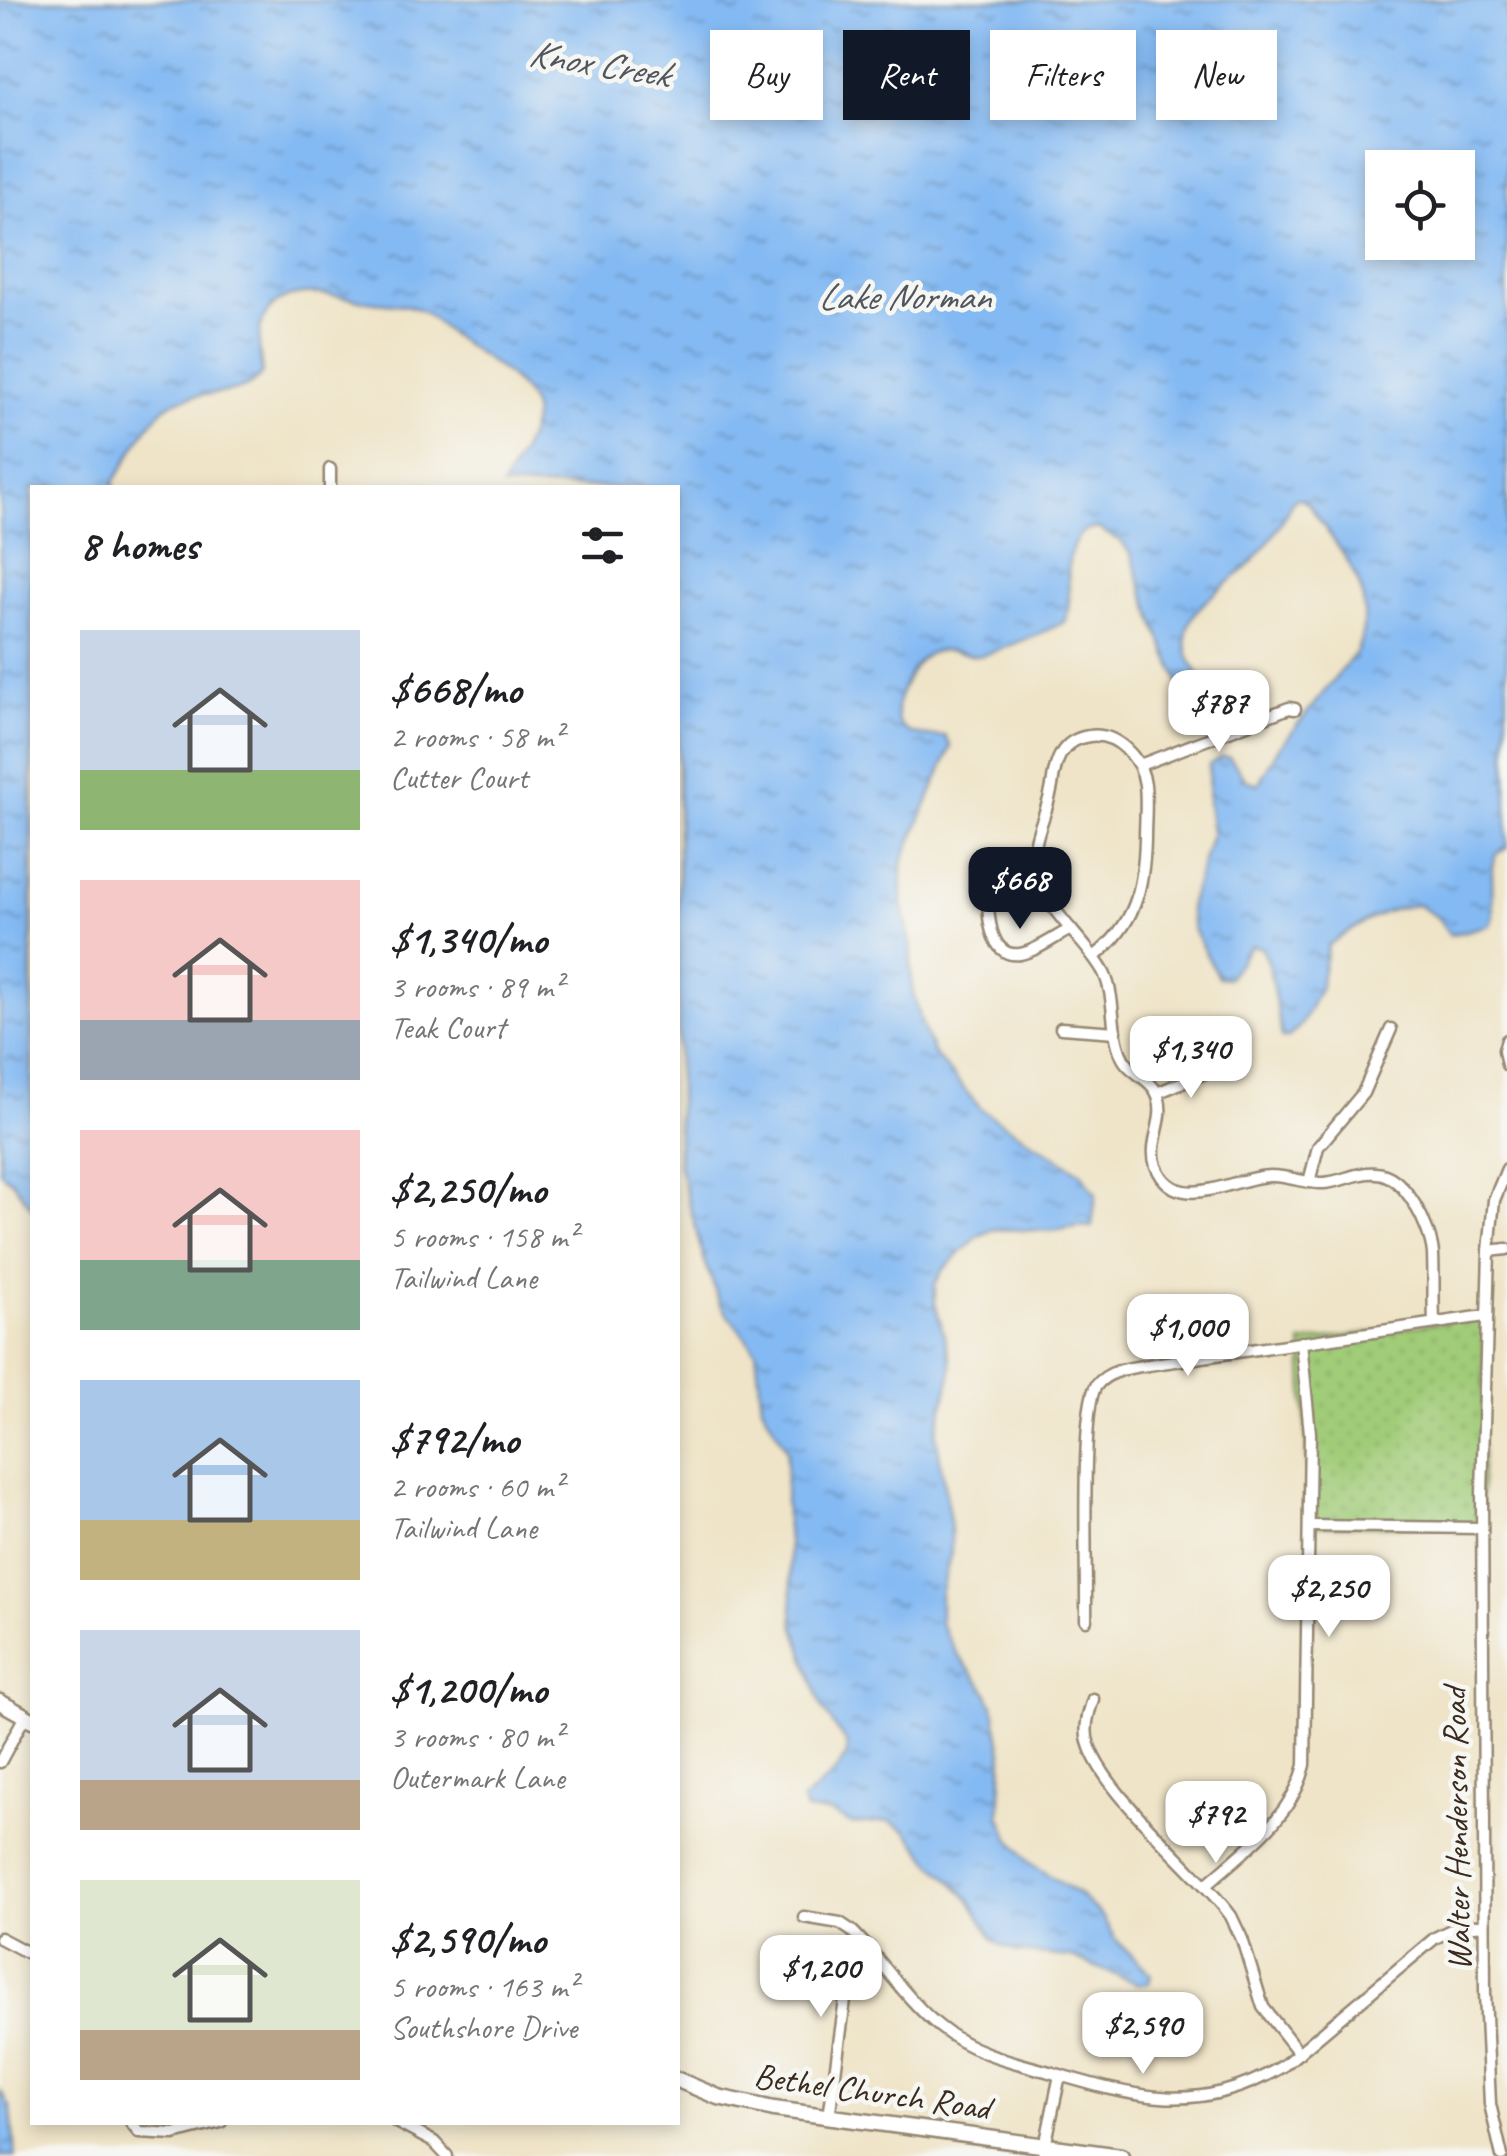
<!DOCTYPE html>
<meta charset="utf-8">
<style>
body{margin:0;font-family:Caveat,sans-serif;background:#f6f6f6;color:#202124;height:100vh;display:flex;flex-direction:column;font-size:38px;white-space:nowrap}
*{box-sizing:border-box;margin:0}
p{font-size:32px;color:#757577}
.icon{flex:none;width:55px;height:55px;fill:none;stroke:currentColor;stroke-width:2;stroke-linecap:round;stroke-linejoin:round}
.map{position:relative;flex:1;overflow:hidden}
.side{position:absolute;left:30px;top:485px;width:650px;height:1640px;display:flex;flex-direction:column;background:#fff;border-radius:0px;box-shadow:0 5px 15px #0003}
.side>*{flex:none}
.banner{position:absolute;left:710px;top:30px;width:645px;height:90px;display:flex;gap:20px}
.buttons{position:absolute;left:1365px;top:150px;display:grid;gap:20px}
.buttons a{display:grid;place-items:center;width:110px;height:110px;border-radius:0px;background:#fff;box-shadow:0 5px 15px #0003;font-size:50px}
.price{position:absolute;translate:-50% -85px;padding:0 22px;border-radius:20px;background:#fff;color:#222;font-size:32px;line-height:65px;filter:drop-shadow(0 2px 5px #0008)}
.price::after{content:'';position:absolute;left:50%;top:60px;width:30px;height:22px;margin-left:-15px;background:inherit;clip-path:polygon(0 0,100% 0,50% 100%)}
.price.active{background:#111827;color:#fff}
ul{padding:0;list-style:none}
li{display:flex;align-items:center;gap:30px;height:250px;padding:0 50px}
li span{display:grid;place-items:center;flex:none;width:280px;height:200px;border-radius:0px;color:#555}
li>.icon{margin-inline-start:auto}
span .icon{width:120px;height:120px;fill:#fffc;stroke-width:1}
li b{font-size:42px}
h2{display:flex;justify-content:space-between;align-items:center;height:120px;padding:0 50px;font-size:42px}
.pill{padding:0 35px;border-radius:0px;background:#fff;box-shadow:0 5px 15px #0003;font-size:35px;line-height:90px}
.pill.active{background:#111827;color:#fff}
.map>svg:first-child{display:block}
</style>
<div class="map">
<svg width="1507" height="2156" viewBox="0 0 1507 2156">
<defs>
<pattern id="park-dots" width="8" height="8" patternUnits="userSpaceOnUse" patternTransform="scale(2.5)"><rect width="8" height="8" fill="#a1cc78"/><path d="M2 2h.1M6 6h.1" fill="none" stroke="#8caf67" stroke-width="1.8" stroke-linecap="round"/></pattern>
<pattern id="water-ripples" width="26" height="14" patternUnits="userSpaceOnUse" patternTransform="scale(2.5)"><rect width="26" height="14" fill="#84baf3"/><path d="M2 4q2-2 4 0t4 0M15 11q2-2 4 0t4 0" fill="none" stroke="#6d97c4"/></pattern>
</defs>
<rect width="100%" height="100%" fill="#f6f6f2"/>
<filter id="ink" filterUnits="userSpaceOnUse"><feTurbulence type="fractalNoise" baseFrequency=".01" numOctaves="2"/><feDisplacementMap in="SourceGraphic" scale="20" xChannelSelector="R" yChannelSelector="G"/><feConvolveMatrix kernelMatrix="1 2 1 2 8 2 1 2 1" color-interpolation-filters="sRGB"/></filter>
<filter id="wash" filterUnits="userSpaceOnUse"><feTurbulence type="fractalNoise" baseFrequency=".0048" numOctaves="4" result="noise"/><feDisplacementMap in="SourceGraphic" scale="40" xChannelSelector="R" yChannelSelector="G"/><feGaussianBlur stdDeviation="2.25" result="paint"/><feColorMatrix in="noise" values="0 0 0 0 0 0 0 0 0 0 0 0 0 0 0 0 0 1.4 0 .05"/><feComposite in="paint" operator="in"/></filter>
<g filter="url(#wash)">
<rect width="100%" height="100%" fill="#efe4c8"/>
<!-- park -->
<path fill="url(#park-dots)" stroke="#6e7b4b" stroke-width="2.5" d="M1484,1316L1481,1527L1310,1525L1302,1343Z"/>
<!-- water -->
<g fill="url(#water-ripples)" stroke="#607288" stroke-width="2.5" fill-rule="evenodd">
<path d="M0,0H1507V848L1496,854L1492,867L1493,917L1490,925L1450,935L1437,917L1417,905C1382,908 1356,927 1328,945L1319,989L1301,1025L1288,1038H1282L1269,965L1262,948L1251,945L1228,978L1218,977L1193,929L1189,907L1212,831L1208,805L1209,765L1221,757H1229L1246,780L1258,784L1278,749L1357,651C1381,588 1341,555 1309,504L1301,498L1293,500C1283,521 1271,541 1255,559C1230,588 1175,606 1188,654C1191,668 1205,680 1210,694L1208,702L1192,714L1157,629L1131,554L1122,542L1097,528L1083,531C1055,563 1078,591 1064,622C1054,628 985,657 976,656C959,654 948,646 930,653C912,660 887,710 901,726C911,738 930,736 945,736L951,747L902,863V903L910,943L912,989L925,1034L934,1054L982,1110L1080,1172L1096,1194L1092,1227L1081,1226L1053,1231L994,1229L977,1237L943,1270L935,1284V1303L951,1361V1375L936,1434L951,1528V1553L940,1594V1623L957,1654L986,1690L994,1708L1003,1757L1000,1815L1009,1837L1029,1862L1078,1894L1102,1916L1115,1939L1151,1974L1149,1983L1138,1984L1072,1957L1018,1952L1001,1945L993,1939L969,1898L931,1862L907,1831L889,1821L852,1824L831,1813L806,1810L802,1801L836,1772L847,1755V1744L822,1708L794,1624L785,1501L787,1450L762,1406L756,1351L720,1304L702,1253L678,1162V488L502,487C512,469 537,430 533,410C528,381 471,350 450,334C440,326 430,315 420,310C404,302 384,304 367,301C336,296 280,280 263,320C256,337 260,356 262,373C240,404 194,385 166,407C145,424 130,458 115,480L114,487L32,488V1208L12,1181L0,1172ZM1382,168H1458V242H1382Z"/>
<path d="M0,2091L11,2109L15,2156H0Z"/>
</g>
</g>
<g filter="url(#ink)">
<g fill="none" stroke-linecap="round" stroke-linejoin="round">
<!-- street casing -->
<g stroke="#958773" stroke-width="15">
<g id="street">
<path d="M330,488V469"/>
<path d="M1140,765L1289,708L1295,709"/>
<path d="M989,890C987,909 988,959 1020,954C1037,951 1056,936 1071,929"/>
<path d="M1094,957C1135,925 1144,888 1145,838C1145,821 1147,803 1145,785C1142,759 1117,732 1089,736C1061,740 1055,762 1052,786C1048,811 1034,834 1034,859C1032,900 1086,938 1104,973C1116,998 1110,1029 1121,1054C1128,1074 1154,1078 1159,1099C1165,1122 1148,1143 1156,1166C1177,1218 1235,1175 1272,1176C1289,1176 1307,1184 1324,1183C1342,1182 1358,1171 1376,1173C1405,1174 1431,1228 1433,1254C1434,1277 1433,1300 1434,1322"/>
<path d="M1061,1028L1116,1032"/>
<path d="M1507,1040L1504,1050L1507,1065"/>
<path d="M1157,1093L1209,1071"/>
<path d="M1309,1182L1318,1147L1363,1093L1391,1029"/>
<path d="M1489,1251L1507,1249"/>
<path d="M1309,1526L1482,1528"/>
<path d="M1086,1620C1087,1581 1080,1409 1096,1386C1110,1367 1140,1367 1161,1363L1485,1316"/>
<path d="M1093,1699C1089,1712 1085,1723 1087,1737C1096,1789 1197,1869 1231,1916L1242,1939L1263,2007L1299,2053"/>
<path d="M0,1762L25,1716"/>
<path d="M1206,1885C1245,1850 1292,1818 1305,1765L1310,1433L1301,1342"/>
<path d="M804,1917L840,1923L852,1931C883,1961 906,2000 940,2027C971,2052 1009,2061 1046,2071C1134,2097 1198,2117 1283,2066L1435,1938L1455,1928L1484,1925"/>
<path d="M0,1938L32,1955"/>
<path d="M829,2117L848,1978L869,1947"/>
<path d="M131,2122L139,2132L174,2134L221,2122"/>
<path d="M396,2122L434,2142L447,2156"/>
<path d="M1043,2156L1060,2075"/>
<path d="M1502,2156L1490,2104L1485,1993L1482,1494L1489,1251L1494,1200L1507,1169"/>
</g>
</g>
<!-- secondary casing -->
<g stroke="#958773" stroke-width="19">
<g id="secondary">
<path d="M0,1702L32,1720"/>
<path d="M678,2080L718,2097L774,2109L1121,2156"/>
</g>
</g>
<!-- street -->
<use href="#street" stroke="#fff" stroke-width="10"/>
<!-- secondary -->
<use href="#secondary" stroke="#fff" stroke-width="14"/>
</g>
</g>
<g text-anchor="middle" stroke-width="9" stroke-linejoin="round" paint-order="stroke">
<!-- street labels -->
<g font-size="35" fill="#3b2a1e" stroke="#f6f6f2">
<text transform="translate(1456 1829) rotate(-91)" y="12">Walter Henderson Road</text>
<text transform="translate(872 2091) rotate(8)" y="12">Bethel Church Road</text>
</g>
<!-- water labels -->
<g font-size="38" font-style="italic" fill="#51555e" stroke="#f6f6f2">
<text transform="translate(599 63) rotate(9)" y="13">Knox Creek</text>
<text x="904" y="309">Lake Norman</text>
</g>
</g>
</svg>
<div class="buttons">
<a><svg class="icon" aria-label="locate" viewBox="0 0 24 24"><circle cx="12" cy="12" r="6"/><path d="M12 2v4M12 18v4M2 12h4M18 12h4"/></svg></a>
</div>
<b class="price" style="left:1219px;top:755px">$787</b>
<b class="price active" style="left:1020px;top:932px">$668</b>
<b class="price" style="left:1191px;top:1101px">$1,340</b>
<b class="price" style="left:1188px;top:1379px">$1,000</b>
<b class="price" style="left:1329px;top:1640px">$2,250</b>
<b class="price" style="left:1216px;top:1866px">$792</b>
<b class="price" style="left:821px;top:2020px">$1,200</b>
<b class="price" style="left:1143px;top:2077px">$2,590</b>
<div class="banner">
<a class="pill">Buy</a>
<a class="pill active">Rent</a>
<a class="pill">Filters</a>
<a class="pill">New</a>
</div>
<section class="side">
<h2>8 homes<svg class="icon" aria-label="filters" viewBox="0 0 24 24"><path d="M4 7h16M4 17h16"/><circle cx="9" cy="7" r="2"/><circle cx="15" cy="17" r="2"/></svg></h2>
<ul>
<li><span style="background:linear-gradient(#c9d6e8 70%,#8fb573 0)"><svg class="icon" aria-label="home" viewBox="0 0 24 24"><path d="M3 11l9-7 9 7M6 9v11h12V9"/></svg></span><div><b>$668/mo</b><p>2 rooms · 58 m²</p><p>Cutter Court</p></div></li>
<li><span style="background:linear-gradient(#f6c9c9 70%,#9aa5b1 0)"><svg class="icon" aria-label="home" viewBox="0 0 24 24"><path d="M3 11l9-7 9 7M6 9v11h12V9"/></svg></span><div><b>$1,340/mo</b><p>3 rooms · 89 m²</p><p>Teak Court</p></div></li>
<li><span style="background:linear-gradient(#f6c9c9 65%,#7fa58c 0)"><svg class="icon" aria-label="home" viewBox="0 0 24 24"><path d="M3 11l9-7 9 7M6 9v11h12V9"/></svg></span><div><b>$2,250/mo</b><p>5 rooms · 158 m²</p><p>Tailwind Lane</p></div></li>
<li><span style="background:linear-gradient(#a9c7e8 70%,#c2b280 0)"><svg class="icon" aria-label="home" viewBox="0 0 24 24"><path d="M3 11l9-7 9 7M6 9v11h12V9"/></svg></span><div><b>$792/mo</b><p>2 rooms · 60 m²</p><p>Tailwind Lane</p></div></li>
<li><span style="background:linear-gradient(#c9d6e8 75%,#b9a48a 0)"><svg class="icon" aria-label="home" viewBox="0 0 24 24"><path d="M3 11l9-7 9 7M6 9v11h12V9"/></svg></span><div><b>$1,200/mo</b><p>3 rooms · 80 m²</p><p>Outermark Lane</p></div></li>
<li><span style="background:linear-gradient(#dfe7d0 75%,#b9a48a 0)"><svg class="icon" aria-label="home" viewBox="0 0 24 24"><path d="M3 11l9-7 9 7M6 9v11h12V9"/></svg></span><div><b>$2,590/mo</b><p>5 rooms · 163 m²</p><p>Southshore Drive</p></div></li>
</ul>
</section>
</div>
